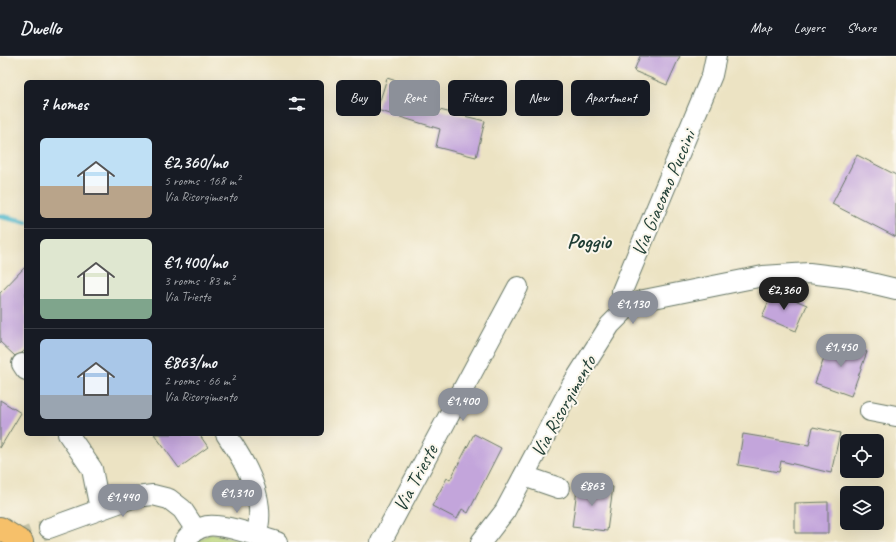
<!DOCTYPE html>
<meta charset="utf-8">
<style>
body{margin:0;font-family:Caveat,sans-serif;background:#20242c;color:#f1f3f6;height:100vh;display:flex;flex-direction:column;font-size:15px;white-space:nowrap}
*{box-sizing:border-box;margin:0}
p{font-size:13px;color:#9ea1a6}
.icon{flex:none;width:22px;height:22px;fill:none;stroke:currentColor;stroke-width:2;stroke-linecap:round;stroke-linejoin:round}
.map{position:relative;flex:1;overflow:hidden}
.drawer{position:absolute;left:24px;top:24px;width:300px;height:356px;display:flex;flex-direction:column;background:#171b24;border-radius:6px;box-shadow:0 4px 16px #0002}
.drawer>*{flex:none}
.hud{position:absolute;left:336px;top:24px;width:380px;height:36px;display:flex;gap:8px}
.tools{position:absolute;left:840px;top:378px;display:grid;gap:8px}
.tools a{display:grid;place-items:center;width:44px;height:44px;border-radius:6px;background:#171b24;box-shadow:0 4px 16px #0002;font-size:20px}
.price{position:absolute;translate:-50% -34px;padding:0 9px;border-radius:14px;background:#8c9099;color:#fff;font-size:13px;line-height:26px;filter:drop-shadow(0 1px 2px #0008)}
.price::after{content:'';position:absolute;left:50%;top:24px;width:12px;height:9px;margin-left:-6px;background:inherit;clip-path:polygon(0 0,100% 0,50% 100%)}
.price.current{background:#222;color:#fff}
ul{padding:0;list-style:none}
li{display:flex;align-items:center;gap:12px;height:100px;padding:0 16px}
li+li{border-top:1px solid #363941}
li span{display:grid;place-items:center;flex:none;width:112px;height:80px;border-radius:6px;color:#555}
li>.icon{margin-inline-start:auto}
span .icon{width:48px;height:48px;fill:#fffc;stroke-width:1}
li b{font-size:17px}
h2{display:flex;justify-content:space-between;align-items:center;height:48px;padding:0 16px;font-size:17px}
.chip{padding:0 14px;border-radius:6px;background:#171b24;box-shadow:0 4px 16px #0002;font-size:14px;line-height:36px}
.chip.current{background:#8c9099;color:#fff}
header{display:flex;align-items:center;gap:24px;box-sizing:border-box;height:56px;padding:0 20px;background:#171b24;border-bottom:1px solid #363941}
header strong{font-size:19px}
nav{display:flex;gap:22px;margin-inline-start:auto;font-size:14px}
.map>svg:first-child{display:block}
</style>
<header>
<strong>Dwello</strong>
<nav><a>Map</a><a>Layers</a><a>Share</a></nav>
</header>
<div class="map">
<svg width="896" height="486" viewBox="0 0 896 486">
<rect width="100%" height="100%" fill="#fbf7ec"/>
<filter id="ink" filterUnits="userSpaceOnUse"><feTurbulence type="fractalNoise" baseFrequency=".025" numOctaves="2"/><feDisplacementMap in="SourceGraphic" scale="8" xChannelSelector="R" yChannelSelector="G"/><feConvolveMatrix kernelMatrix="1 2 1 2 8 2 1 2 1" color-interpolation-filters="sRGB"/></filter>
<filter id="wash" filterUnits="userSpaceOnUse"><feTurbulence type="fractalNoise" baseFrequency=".012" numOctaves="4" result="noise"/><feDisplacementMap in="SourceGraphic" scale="16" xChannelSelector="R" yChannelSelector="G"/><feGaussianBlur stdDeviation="0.9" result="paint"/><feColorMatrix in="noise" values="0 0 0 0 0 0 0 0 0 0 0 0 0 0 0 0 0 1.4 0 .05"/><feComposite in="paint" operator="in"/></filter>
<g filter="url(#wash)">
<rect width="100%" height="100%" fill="#ece3c3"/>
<!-- green -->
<path fill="#b9d47a" stroke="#6c8857" d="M211,477L250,486H198L201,483Z"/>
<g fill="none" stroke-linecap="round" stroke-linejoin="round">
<!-- stream -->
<path stroke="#4fb8cc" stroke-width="5.5" d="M0,160L26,166"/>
</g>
<g id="blocks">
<!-- building -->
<g fill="#c3a5db">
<path d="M640,0H680L667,29L634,15Z"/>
<path d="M387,22L428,35L423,50L485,65L476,101L436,91L440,73L377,54Z"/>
<path d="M857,99L896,119V181L832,148Z"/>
<path d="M26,210V293L22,297L15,300L0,286V237Z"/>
<path d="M773,235L807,249L796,275L762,261Z"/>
<path d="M831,283L867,296L851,340L815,327Z"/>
<path d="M0,344L21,357L0,392Z"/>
<path d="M813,371L840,377L831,417L781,405L779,416L738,409L743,378L809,389Z"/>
<path d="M154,378H199L208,391L179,412Z"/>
<path d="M474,378L501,392L468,457L462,453L457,463L432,450L447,422L450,424Z"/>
<path d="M578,426L613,431L607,475L572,471Z"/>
<path d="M828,446V477H795V447Z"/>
</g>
</g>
</g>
<g filter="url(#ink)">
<use href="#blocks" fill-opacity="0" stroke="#677766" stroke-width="1"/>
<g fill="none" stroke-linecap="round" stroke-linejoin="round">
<!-- minor-tunnel -->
<path stroke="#c3c2a6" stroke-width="20" stroke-dasharray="20 10" stroke-linecap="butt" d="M13,486L49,472"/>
<!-- minor casing -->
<g stroke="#677766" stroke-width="22">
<g id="minor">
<path d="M627,252L622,235L712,19L716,0"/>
<path d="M22,308L26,314"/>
<path d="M870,355L896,360"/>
<path d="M68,378L92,413L100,453"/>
<path d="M226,378C245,406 268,445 256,479"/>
<path d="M524,420L559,432"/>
<path d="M49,472L135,441L153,439L169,443L182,453L196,474"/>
<path d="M184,486C189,478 198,472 207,470C222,467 261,481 277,486"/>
<path d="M381,486L518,231"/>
<path d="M481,486L505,455L572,329L610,269L627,252L644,244L763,220L809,217L850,222L896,233"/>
</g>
</g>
<!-- major casing -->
<g stroke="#677766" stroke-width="24">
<path id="major" d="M0,472L22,486"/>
</g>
<!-- minor -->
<use href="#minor" stroke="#fff" stroke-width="20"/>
<!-- major -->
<use href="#major" stroke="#f6c06b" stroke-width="22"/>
</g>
</g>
<g text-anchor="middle" stroke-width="4" stroke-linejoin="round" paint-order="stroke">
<!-- street labels -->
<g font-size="20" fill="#1f3d34" stroke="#fbf7ec">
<text transform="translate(663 137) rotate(-67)" y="7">Via Giacomo Puccini</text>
<text transform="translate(563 350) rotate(-61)" y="7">Via Risorgimento</text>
<text transform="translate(415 422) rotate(-62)" y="7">Via Trieste</text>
</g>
<!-- neighbourhood labels -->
<g font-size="21" font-weight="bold" fill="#1f3d34" stroke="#fbf7ec">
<text x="589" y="192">Poggio</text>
</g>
</g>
</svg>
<div class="tools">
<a><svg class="icon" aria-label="locate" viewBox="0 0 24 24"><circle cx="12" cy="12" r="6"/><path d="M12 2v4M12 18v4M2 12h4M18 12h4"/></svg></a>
<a><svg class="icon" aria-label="layers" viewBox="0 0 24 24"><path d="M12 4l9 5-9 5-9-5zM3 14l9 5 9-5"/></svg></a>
</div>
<b class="price current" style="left:784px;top:255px">€2,360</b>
<b class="price" style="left:633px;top:269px">€1,130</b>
<b class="price" style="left:841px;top:312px">€1,450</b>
<b class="price" style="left:463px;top:366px">€1,400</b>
<b class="price" style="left:592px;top:451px">€863</b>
<b class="price" style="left:237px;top:458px">€1,310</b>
<b class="price" style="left:123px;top:462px">€1,440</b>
<div class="hud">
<a class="chip">Buy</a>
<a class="chip current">Rent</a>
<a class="chip">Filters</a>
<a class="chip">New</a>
<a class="chip">Apartment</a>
</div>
<section class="drawer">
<h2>7 homes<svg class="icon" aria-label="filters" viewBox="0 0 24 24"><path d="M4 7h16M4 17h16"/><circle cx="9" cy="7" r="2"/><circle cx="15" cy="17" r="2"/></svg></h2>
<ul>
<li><span style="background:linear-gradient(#bfe0f5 60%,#b9a48a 0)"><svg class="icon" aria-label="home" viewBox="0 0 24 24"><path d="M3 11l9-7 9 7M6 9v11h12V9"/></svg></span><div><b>€2,360/mo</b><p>5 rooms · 168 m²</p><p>Via Risorgimento</p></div></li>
<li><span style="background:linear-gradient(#dfe7d0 75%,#7fa58c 0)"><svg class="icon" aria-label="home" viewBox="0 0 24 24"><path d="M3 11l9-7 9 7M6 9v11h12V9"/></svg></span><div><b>€1,400/mo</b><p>3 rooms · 83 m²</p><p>Via Trieste</p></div></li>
<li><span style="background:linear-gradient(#a9c7e8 70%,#9aa5b1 0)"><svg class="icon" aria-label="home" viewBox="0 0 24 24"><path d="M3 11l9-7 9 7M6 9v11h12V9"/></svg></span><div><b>€863/mo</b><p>2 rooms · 66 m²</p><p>Via Risorgimento</p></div></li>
</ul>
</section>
</div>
